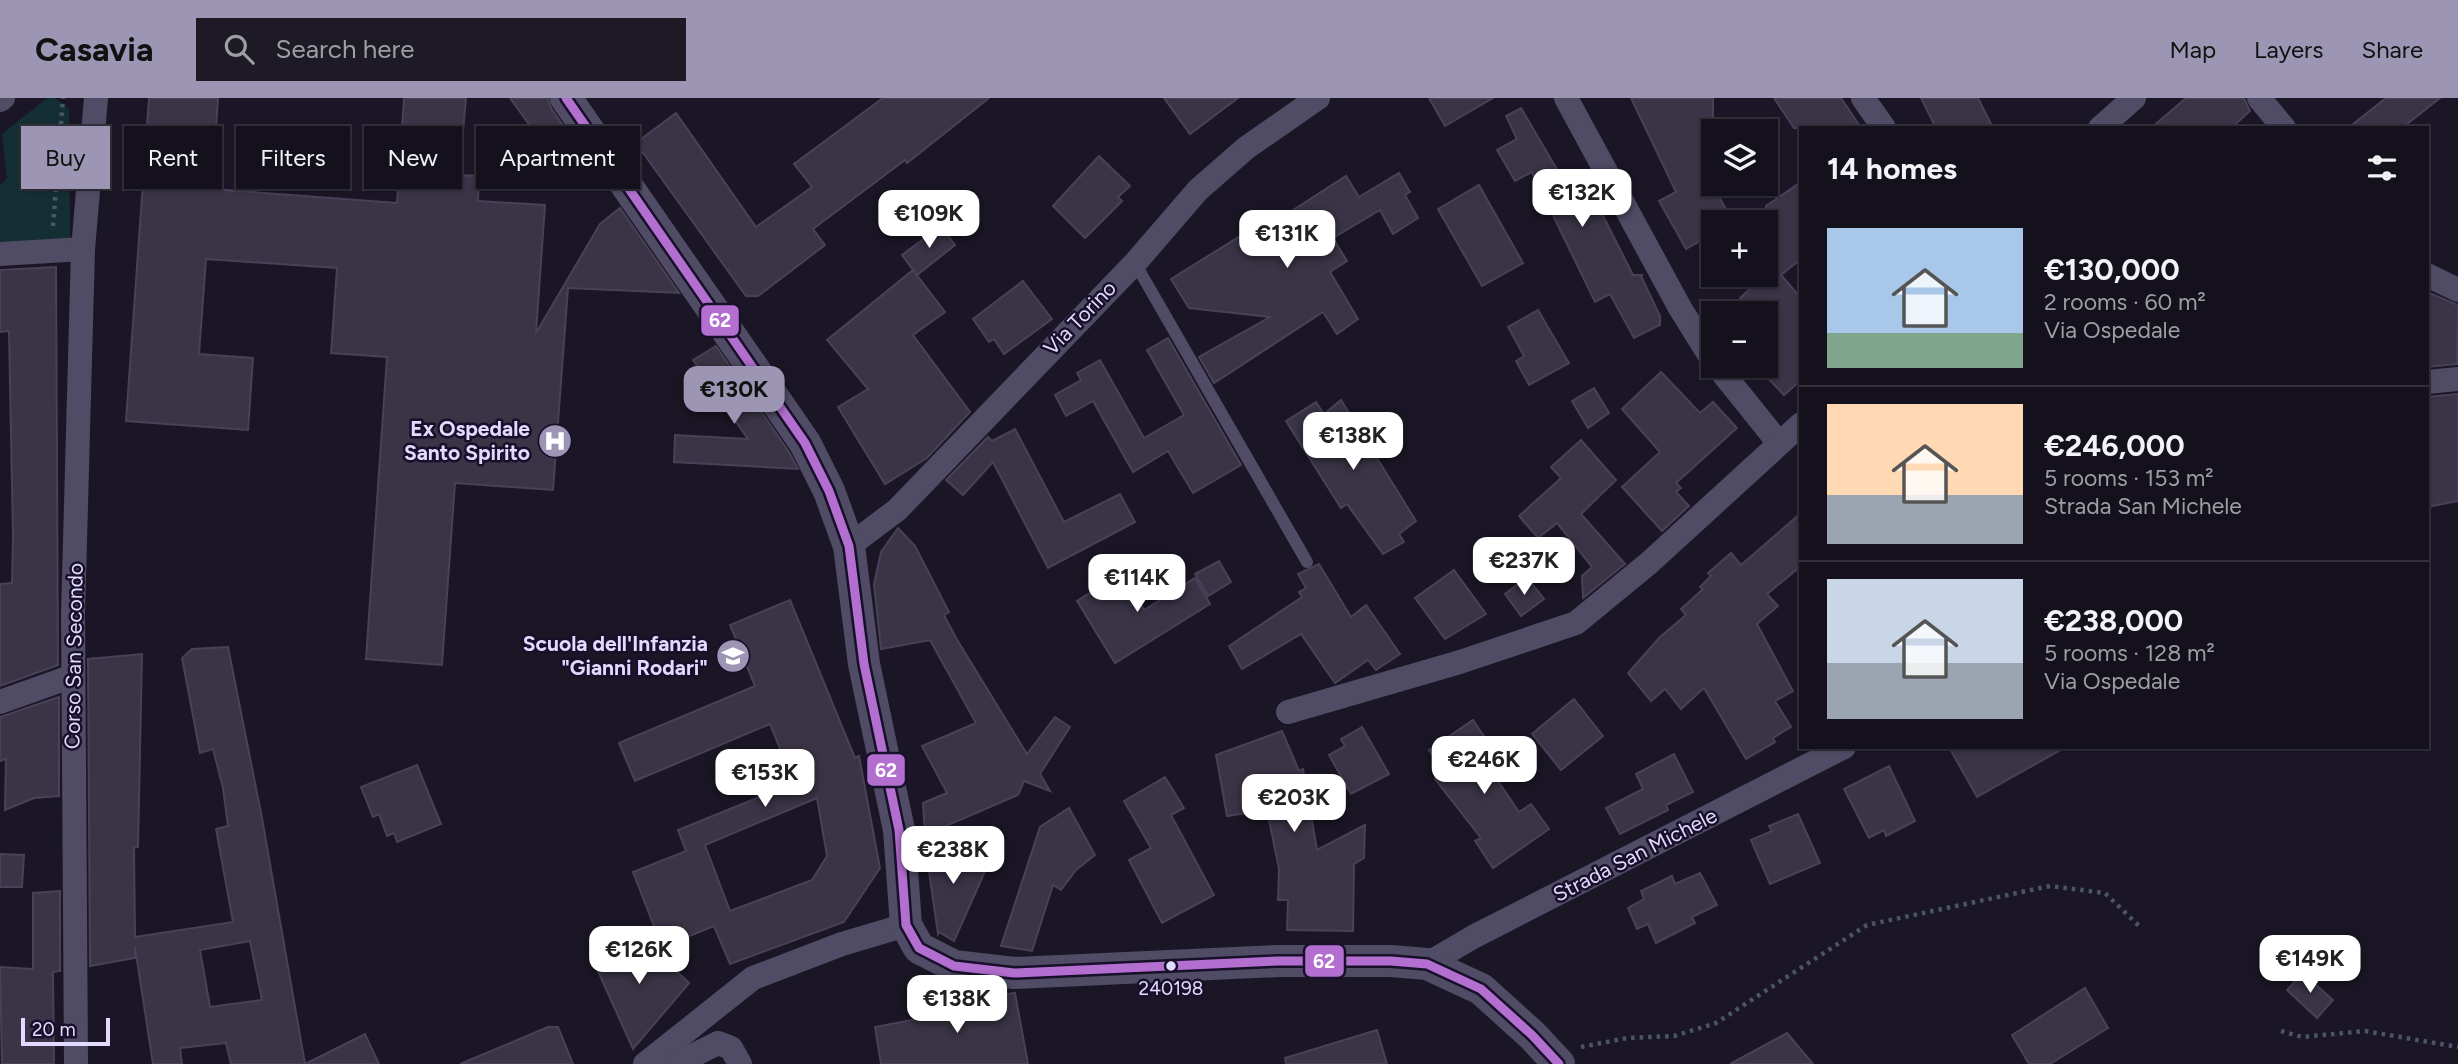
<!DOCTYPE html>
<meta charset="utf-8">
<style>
body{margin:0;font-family:Figtree,sans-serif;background:#1d1925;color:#f1f3f6;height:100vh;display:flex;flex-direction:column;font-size:26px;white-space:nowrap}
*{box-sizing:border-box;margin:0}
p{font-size:23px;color:#9d9da3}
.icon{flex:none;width:38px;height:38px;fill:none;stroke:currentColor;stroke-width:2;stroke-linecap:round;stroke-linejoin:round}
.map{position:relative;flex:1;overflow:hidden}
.details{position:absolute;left:1799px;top:28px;width:630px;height:623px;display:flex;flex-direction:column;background:#14101c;border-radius:0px;box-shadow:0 2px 5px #0004,0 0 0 2px #33303b}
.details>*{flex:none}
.banner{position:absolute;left:21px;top:28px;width:665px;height:63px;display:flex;gap:14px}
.buttons{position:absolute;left:1701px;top:21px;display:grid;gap:14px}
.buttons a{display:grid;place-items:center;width:77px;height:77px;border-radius:0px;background:#14101c;box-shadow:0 2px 5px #0004,0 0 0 2px #33303b;font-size:35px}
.scale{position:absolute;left:21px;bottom:18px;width:89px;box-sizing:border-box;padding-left:7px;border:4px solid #e2daff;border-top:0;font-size:19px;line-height:24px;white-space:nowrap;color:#e2daff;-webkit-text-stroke:5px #18102b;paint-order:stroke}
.price{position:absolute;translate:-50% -60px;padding:0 16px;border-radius:14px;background:#fff;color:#222;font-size:23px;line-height:46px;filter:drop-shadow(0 2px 4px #0008)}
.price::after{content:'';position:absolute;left:50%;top:42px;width:21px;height:16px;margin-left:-10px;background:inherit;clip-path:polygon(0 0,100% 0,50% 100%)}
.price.selected{background:#9c95b3;color:#111}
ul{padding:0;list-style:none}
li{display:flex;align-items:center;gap:21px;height:175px;padding:0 28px}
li+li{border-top:2px solid #33303b}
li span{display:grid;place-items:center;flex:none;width:196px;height:140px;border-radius:0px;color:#555}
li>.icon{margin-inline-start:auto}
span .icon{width:84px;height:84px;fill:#fffc;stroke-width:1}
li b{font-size:30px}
h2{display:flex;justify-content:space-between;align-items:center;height:84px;padding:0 28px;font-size:30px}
.pill{padding:0 24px;border-radius:0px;background:#14101c;box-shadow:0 2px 5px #0004,0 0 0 2px #33303b;font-size:24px;line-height:63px}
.pill.selected{background:#9c95b3;color:#111}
header{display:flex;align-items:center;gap:42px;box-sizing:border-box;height:98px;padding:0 35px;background:#9c95b3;color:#111}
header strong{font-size:33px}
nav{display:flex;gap:38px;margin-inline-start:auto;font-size:24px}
.search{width:490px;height:63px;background:#1d1925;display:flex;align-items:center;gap:18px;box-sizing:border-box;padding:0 24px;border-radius:0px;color:#9d9da3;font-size:26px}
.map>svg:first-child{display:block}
</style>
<header>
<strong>Casavia</strong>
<div class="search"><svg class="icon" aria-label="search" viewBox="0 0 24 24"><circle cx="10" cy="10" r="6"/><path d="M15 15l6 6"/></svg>Search here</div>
<nav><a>Map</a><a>Layers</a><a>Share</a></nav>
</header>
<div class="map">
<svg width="2458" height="966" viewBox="0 0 2458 966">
<rect width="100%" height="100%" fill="#1b1625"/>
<!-- green -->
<path fill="#142f33" d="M47,0H55L69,11L70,142L0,145V87L7,80L2,36Z"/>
<!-- building -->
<g fill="#3a3446" stroke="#484158" stroke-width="2" fill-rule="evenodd">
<path d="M149,0H218L212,91L397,105L404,0H466L459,77L479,78L478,103L545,107L536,235L600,126L620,110L679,195L568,190L553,392L455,385L442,567L366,561L387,259L331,255L337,170L206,161L199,256L253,260L248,332L126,323Z"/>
<path d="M510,0H548L551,10L584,58L563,73Z"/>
<path d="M883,0H989L907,65L905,62L813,131L825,147L758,198H746L636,45L676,15L756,129L812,89L794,66Z"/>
<path d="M1164,0H1238L1190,36Z"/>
<path d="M1429,0H1493L1445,28Z"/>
<path d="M1631,0H1713V65L1703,70L1733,124H1713V136L1686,151L1659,103L1676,94Z"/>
<path d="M1774,0H1841L1861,30H1794Z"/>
<path d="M1921,0H1978L1993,30H1936Z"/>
<path d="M2186,0H2244L2250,13L2231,30H2151Z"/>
<path d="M2386,0H2440L2402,30H2348Z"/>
<path d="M1521,10L1569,92L1585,82L1633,177H1643L1641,178L1660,218V227L1634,240L1610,196L1595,204L1532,74L1515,83L1497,52L1517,41L1506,18Z"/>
<path d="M1099,58L1130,88L1118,99L1122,103L1085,140L1053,108Z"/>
<path d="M1399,75L1410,94L1405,97L1418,120L1393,136L1380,112L1333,140L1347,163L1330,174L1358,221L1337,236L1323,214L1214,285L1199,259L1270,219L1189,210L1171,181L1250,132L1256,136L1346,78L1359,99Z"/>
<path d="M1801,84V161L1781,177L1801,200V282L1784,297L1756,268H1766V256L1777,247L1766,233V215H1752L1740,200L1765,177H1774L1766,165V108Z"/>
<path d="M1479,87L1523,165L1482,188L1438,111Z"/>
<path d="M941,128L955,147L917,177L902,157Z"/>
<path d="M56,169L58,567L0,588V486L12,485L13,438L9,233L0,234V172Z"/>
<path d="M913,172L945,214L913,237L970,314L927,360L885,386L838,309L868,291L827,242Z"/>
<path d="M1023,183L1052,221L1004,256L994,241L989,244L973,221Z"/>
<path d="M2427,194L2458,207L2457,266L2427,269Z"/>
<path d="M1538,212L1569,265L1529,287L1516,263L1524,258L1508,229Z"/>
<path d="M1168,240L1241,367L1193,395L1168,353L1133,374L1093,303L1066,318L1055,297L1081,282L1077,275L1100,262L1144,340L1184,317L1147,252Z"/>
<path d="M716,248L789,354L798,371L674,364L675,337L748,341L693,262Z"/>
<path d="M1661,274L1700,315L1713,304L1737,330L1676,385L1681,390L1676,394L1689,408L1662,433L1622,389L1660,354L1622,311Z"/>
<path d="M1594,290L1609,315L1588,330L1572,303Z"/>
<path d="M2458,296V403L2427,409V299Z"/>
<path d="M1341,302L1416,423L1399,436L1404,444L1383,456L1347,406L1341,410L1286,323L1316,304L1324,316Z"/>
<path d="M1015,331L1064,424L1120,396L1135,424L1048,470L993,364L963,397L946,382L988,339L992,343Z"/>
<path d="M1581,342L1616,382L1581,416L1625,466L1583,500L1582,478L1592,469L1557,425L1538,440L1519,418L1561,380L1551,369Z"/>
<path d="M1801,415V468L1767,496L1778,508L1757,526L1793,593L1775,603L1791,629L1773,640L1775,644L1746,661L1704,590L1681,611L1665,591L1651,603L1628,575L1660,539L1686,517L1681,511L1703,491L1700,489L1711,478L1708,475L1731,455L1741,467Z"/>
<path d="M898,430L915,448L949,514L944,517L956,540L1027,656L1055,619L1070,629L1040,676L1050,693L1024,683L1018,697L925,737L923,705L947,695L922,648L976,625L930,542L881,551L874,486L881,454Z"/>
<path d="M1219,463L1231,484L1208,498L1195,476Z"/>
<path d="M1319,466L1351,519L1366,507L1400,556L1376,572L1368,562L1335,585L1301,536L1242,571L1229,548L1302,499L1299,494L1306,490L1298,476Z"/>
<path d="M1454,472L1486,516L1445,541L1415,500Z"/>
<path d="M1122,475L1144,512L1195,480L1210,506L1115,565L1077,503Z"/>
<path d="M1527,479L1544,501L1521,518L1505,496Z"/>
<path d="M790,502L855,660L859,658L880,770L844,824L730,866L714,828L662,849L633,774L686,753L678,732L794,685L770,626L635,683L619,645L755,588L730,527ZM817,700L827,758L812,782L730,813L705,747Z"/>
<path d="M228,549L262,720L305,966L365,936L379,966H231L226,945L180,950L182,966H153L135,849V860L90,868L88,561L142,556L138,749L134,750L135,839L233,824L216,731L228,728L223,690L213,651L200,655L182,560L192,551ZM250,843L262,902L210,909L200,852Z"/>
<path d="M59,599V698L34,700L5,712L6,661L0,663V619Z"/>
<path d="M1574,601L1603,638L1561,672L1532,636Z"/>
<path d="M1473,622L1490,647L1479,655L1494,677L1519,714L1531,706L1549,731L1493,770L1475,743L1481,740L1435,681L1440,669L1429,652Z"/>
<path d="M1362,629L1389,676L1351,696L1329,657L1345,648L1341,641Z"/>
<path d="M1282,633L1299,673L1303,671L1317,752L1365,727L1364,760L1354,766L1353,833L1287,832L1288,802H1278L1279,771L1267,712L1227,718L1216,657Z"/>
<path d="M1949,649H2066L1977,699Z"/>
<path d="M1674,656L1693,694L1666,707L1668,712L1620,736L1606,710L1643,691L1636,676Z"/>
<path d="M417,667L441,726L397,744L394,735L387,738L379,716L373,719L361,689Z"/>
<path d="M1889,668L1915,723L1886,738L1884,732L1869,740L1844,691Z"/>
<path d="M1165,679L1184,710L1171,717L1214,797L1162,825L1129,762L1151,750L1124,703Z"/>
<path d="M1069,710L1095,757L1076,772L1061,792L1053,787L1032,853L1001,848L1040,729Z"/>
<path d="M1798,716L1820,765L1770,786L1751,742L1772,733L1769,728Z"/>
<path d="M925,746L987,759L982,767L990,762L954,843L939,834L938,836Z"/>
<path d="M0,756L24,757L22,789H0Z"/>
<path d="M1700,775L1717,807L1692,819L1695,825L1656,845L1648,826L1637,831L1628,810L1644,801L1641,793L1672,778L1675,786Z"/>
<path d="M60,793V873L53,874L54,966H2L0,869L33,871V795Z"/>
<path d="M641,839L689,885L633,951L592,860Z"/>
<path d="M2303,875L2333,902L2317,920L2287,892Z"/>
<path d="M2085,890L2108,930L2050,966H2029L2012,937Z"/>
<path d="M1015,895L1028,966H881L875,929L922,920L921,909Z"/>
<path d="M548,929H558L573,966H460Z"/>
<path d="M1377,932L1387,966H1286L1285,960Z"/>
<path d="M1787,935L1813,966H1730Z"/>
</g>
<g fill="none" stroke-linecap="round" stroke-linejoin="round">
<!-- path -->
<g stroke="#4a5666" stroke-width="4.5" stroke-dasharray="3.5 5" stroke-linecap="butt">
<path d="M53,128L63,0"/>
<path d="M2281,933L2302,939L2365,933L2458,949"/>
<path d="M1581,949L1627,940L1674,938L1716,925L1867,827L2050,788L2105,795L2139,828"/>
</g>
<!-- service -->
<path stroke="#504c66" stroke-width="12" d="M1135,165L1307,464"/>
<!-- minor -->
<g stroke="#504c66" stroke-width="24">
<path d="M1566,0L1680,210L1713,263"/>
<path d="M1863,0L1884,30"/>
<path d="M2259,0L2284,30"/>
<path d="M0,2L3,0"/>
<path d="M2100,30L2134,0"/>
<path d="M0,156L83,151"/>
<path d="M2427,177L2458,192"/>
<path d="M1717,268L1778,344"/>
<path d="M2427,284L2458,281"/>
<path d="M849,448L897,412L1135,165L1198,92L1246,50L1318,0"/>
<path d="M0,604L73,578"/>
<path d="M1288,614L1460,564L1576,525L1649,465L1801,326"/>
<path d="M1427,866L1473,839L1844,649"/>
<path d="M76,966L73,516L83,151L96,0"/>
<path d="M645,966L753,880L842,846L906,827"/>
<path d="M676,966L718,945L731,950L740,966"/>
</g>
<!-- tertiary -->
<path stroke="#504c66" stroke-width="32" d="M566,0L805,345L829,393L849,448L864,566L899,732L906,827L919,850L954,868L1014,875L1278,863H1391L1427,866L1481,891L1532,937L1559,966"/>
<!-- bus-1 casing -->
<g stroke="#18102b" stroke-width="14">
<path id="bus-1" d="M566,0L805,345L829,393L849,448L864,566L899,732L906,827L919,850L954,868L1014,875L1278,863H1391L1427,866L1481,891L1532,937L1559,966"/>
</g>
<!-- bus-1 -->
<use href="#bus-1" stroke="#b36fd0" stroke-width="9"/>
</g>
<!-- icons -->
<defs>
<g id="hospital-disc" transform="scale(1.75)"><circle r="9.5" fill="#9c95b3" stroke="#18102b"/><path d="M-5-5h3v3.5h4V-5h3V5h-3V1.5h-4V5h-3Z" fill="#fff"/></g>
<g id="school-disc" transform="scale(1.75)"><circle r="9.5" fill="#9c95b3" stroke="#18102b"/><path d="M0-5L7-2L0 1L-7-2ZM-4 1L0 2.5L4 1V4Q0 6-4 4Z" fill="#fff"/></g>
</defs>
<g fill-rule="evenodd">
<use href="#hospital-disc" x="555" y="343"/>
<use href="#school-disc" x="733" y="558"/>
</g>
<!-- markers -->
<circle fill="#e2daff" stroke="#18102b" stroke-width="2.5" cx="1171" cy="868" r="6"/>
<g text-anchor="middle" stroke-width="5" stroke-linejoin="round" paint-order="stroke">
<!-- bus labels -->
<g font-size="19" fill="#e2daff" stroke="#18102b">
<text x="1171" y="897">240198</text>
</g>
<!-- street labels -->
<g font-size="21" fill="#e2daff" stroke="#18102b">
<text transform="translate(1080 220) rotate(-46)" y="7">Via Torino</text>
<text transform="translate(74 558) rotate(-89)" y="7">Corso San Secondo</text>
<text transform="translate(1635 757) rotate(-27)" y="7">Strada San Michele</text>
</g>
<!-- poi labels -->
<g font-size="21" font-weight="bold" fill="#e2daff" stroke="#18102b" text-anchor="end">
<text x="530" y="338">Ex Ospedale<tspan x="530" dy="24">Santo Spirito</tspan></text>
<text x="708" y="553">Scuola dell'Infanzia<tspan x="708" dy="24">"Gianni Rodari"</tspan></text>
</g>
</g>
<g stroke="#18102b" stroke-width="2.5">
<rect x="700" y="206" width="40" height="33" rx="7" fill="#b36fd0"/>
<rect x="866" y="655" width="40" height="34" rx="7" fill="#b36fd0"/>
<rect x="1304" y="846" width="41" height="34" rx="7" fill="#b36fd0"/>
</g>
<g font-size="19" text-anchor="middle" font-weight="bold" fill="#fff">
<text x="720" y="229">62</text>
<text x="886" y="679">62</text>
<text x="1324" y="870">62</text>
</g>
</svg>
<div class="buttons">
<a><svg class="icon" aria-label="layers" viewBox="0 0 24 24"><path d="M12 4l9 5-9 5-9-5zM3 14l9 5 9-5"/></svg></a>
<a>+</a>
<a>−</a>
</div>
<div class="scale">20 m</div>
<b class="price" style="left:1582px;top:131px">€132K</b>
<b class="price" style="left:929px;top:152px">€109K</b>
<b class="price" style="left:1287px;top:172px">€131K</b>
<b class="price selected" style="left:734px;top:328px">€130K</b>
<b class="price" style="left:1353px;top:374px">€138K</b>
<b class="price" style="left:1524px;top:499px">€237K</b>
<b class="price" style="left:1137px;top:516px">€114K</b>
<b class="price" style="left:1484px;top:698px">€246K</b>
<b class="price" style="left:765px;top:711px">€153K</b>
<b class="price" style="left:1294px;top:736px">€203K</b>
<b class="price" style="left:953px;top:788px">€238K</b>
<b class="price" style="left:639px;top:888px">€126K</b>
<b class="price" style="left:2310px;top:897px">€149K</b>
<b class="price" style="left:957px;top:937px">€138K</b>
<div class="banner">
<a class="pill selected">Buy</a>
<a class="pill">Rent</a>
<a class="pill">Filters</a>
<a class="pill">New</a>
<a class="pill">Apartment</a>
</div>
<section class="details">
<h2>14 homes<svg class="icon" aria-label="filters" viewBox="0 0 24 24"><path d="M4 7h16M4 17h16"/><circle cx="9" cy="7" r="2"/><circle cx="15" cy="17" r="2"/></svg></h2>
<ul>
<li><span style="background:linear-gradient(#a9c7e8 75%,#7fa58c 0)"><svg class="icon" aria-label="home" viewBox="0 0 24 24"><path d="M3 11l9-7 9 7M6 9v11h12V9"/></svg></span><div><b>€130,000</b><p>2 rooms · 60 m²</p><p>Via Ospedale</p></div></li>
<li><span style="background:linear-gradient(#ffd9b3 65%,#9aa5b1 0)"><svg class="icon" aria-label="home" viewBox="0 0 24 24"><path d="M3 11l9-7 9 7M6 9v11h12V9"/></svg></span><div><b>€246,000</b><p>5 rooms · 153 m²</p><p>Strada San Michele</p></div></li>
<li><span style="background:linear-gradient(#c9d6e8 60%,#9aa5b1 0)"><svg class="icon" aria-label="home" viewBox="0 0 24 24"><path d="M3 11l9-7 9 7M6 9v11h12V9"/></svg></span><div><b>€238,000</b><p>5 rooms · 128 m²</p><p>Via Ospedale</p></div></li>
</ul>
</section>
</div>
